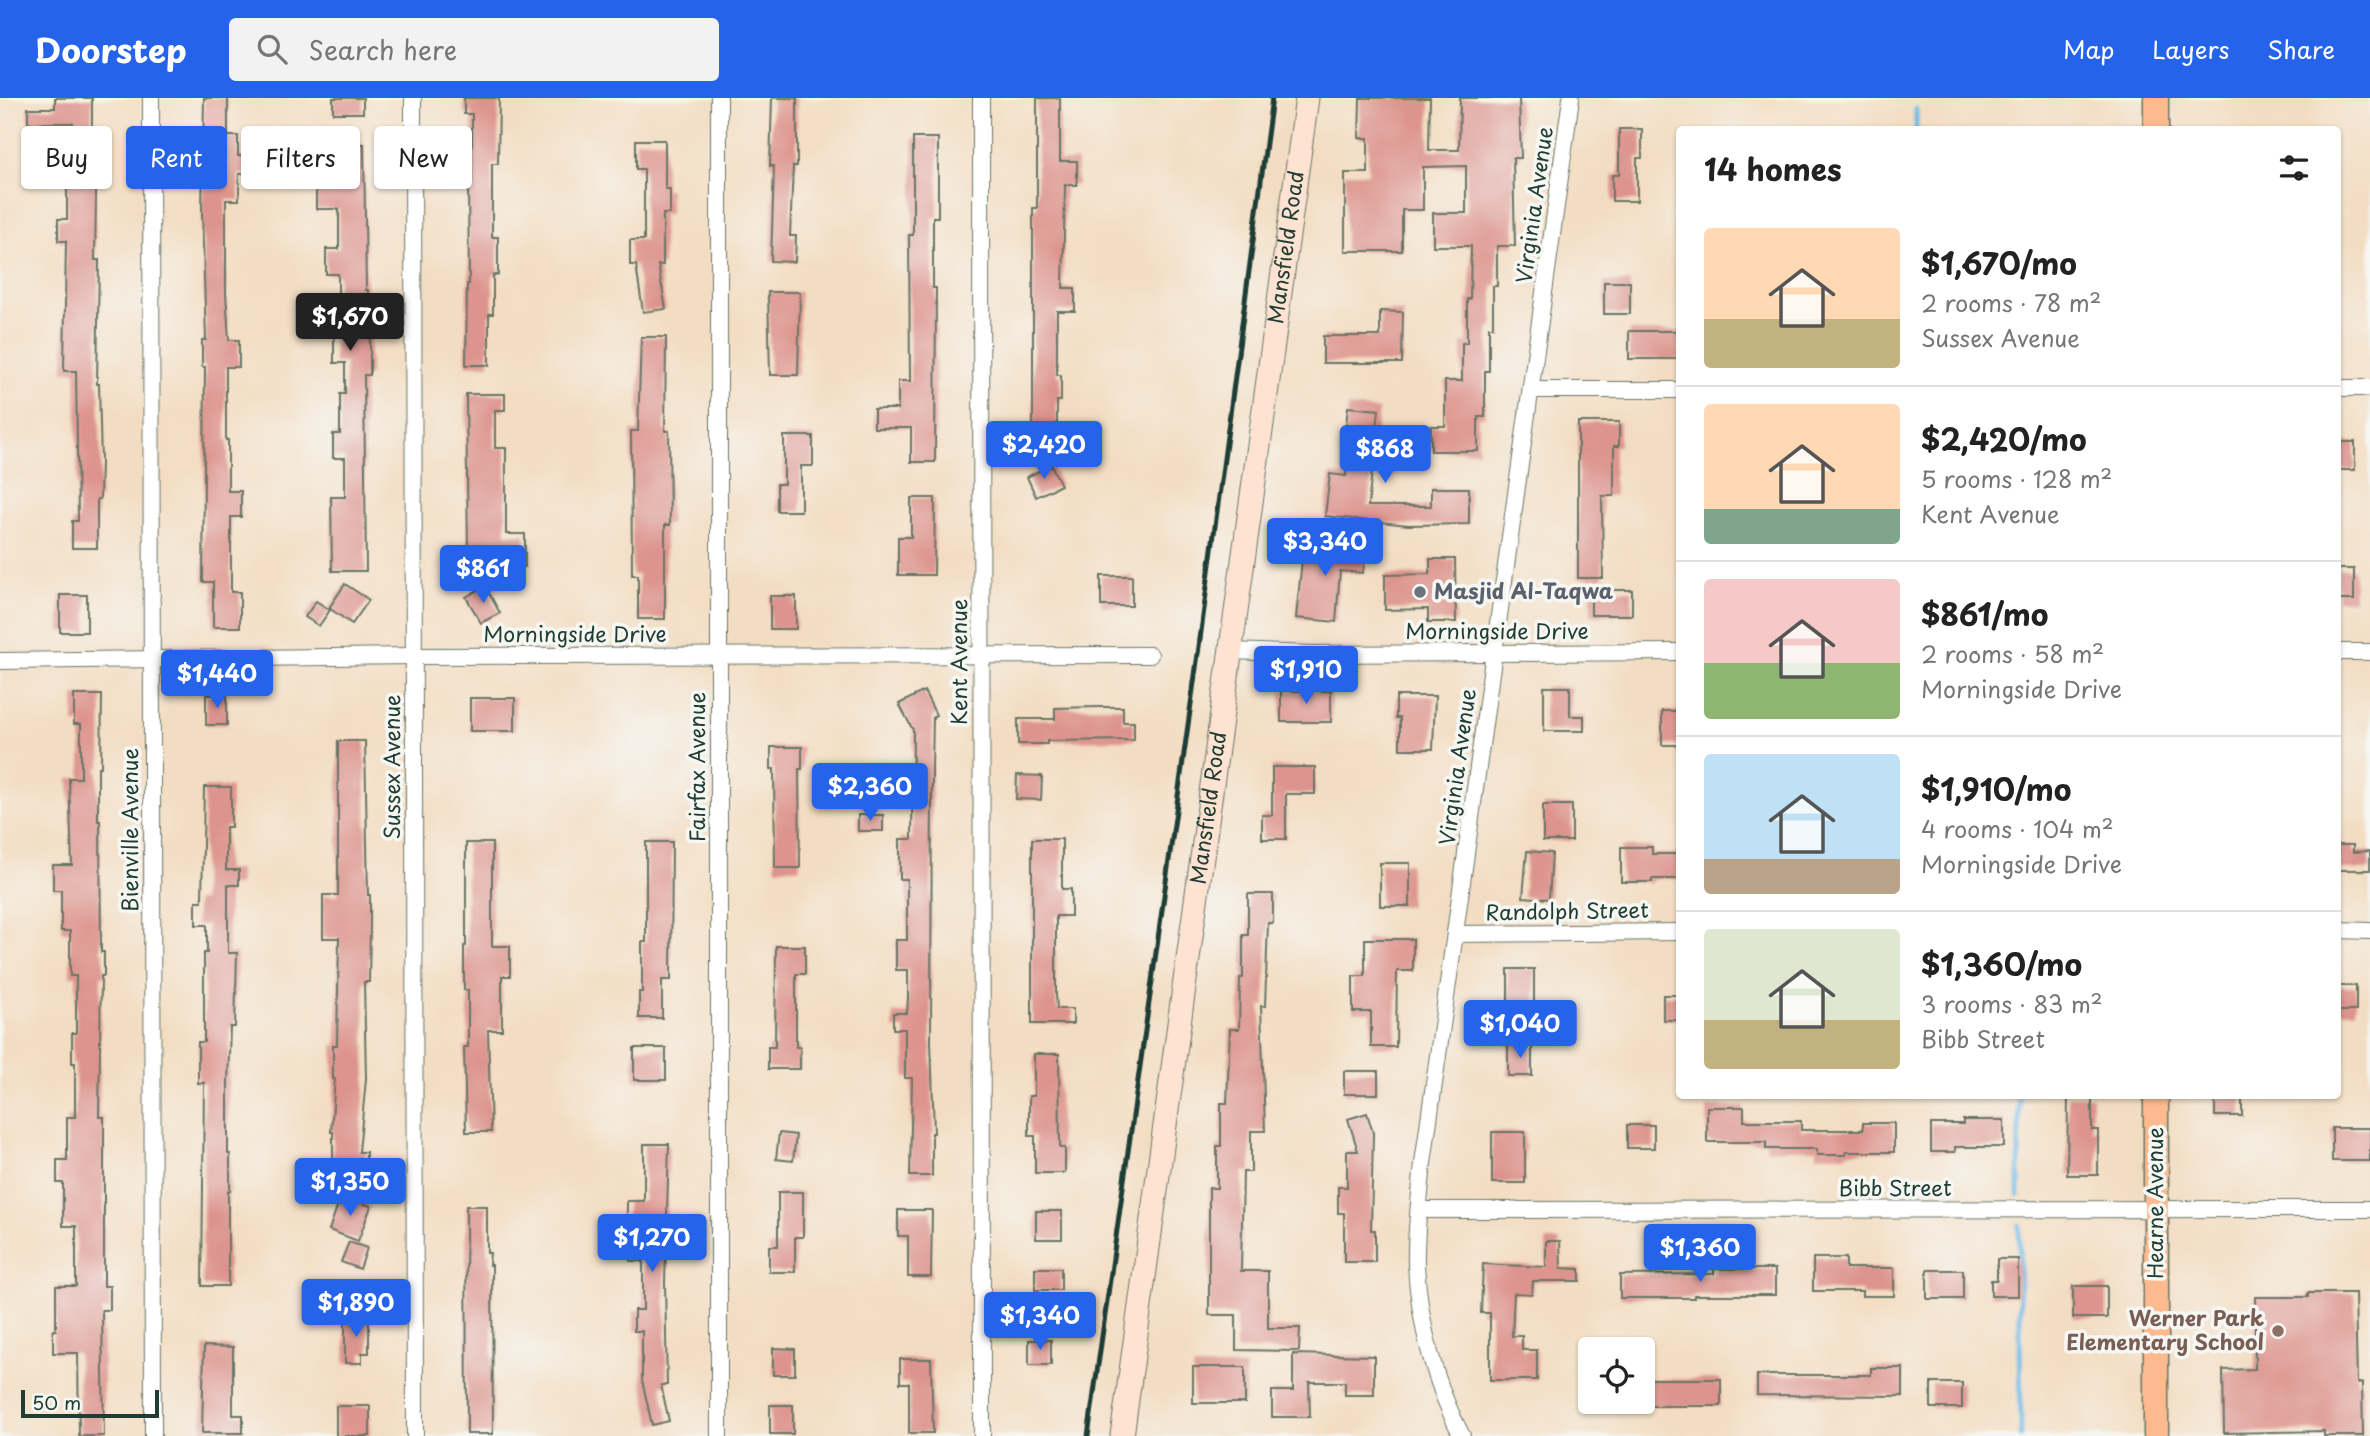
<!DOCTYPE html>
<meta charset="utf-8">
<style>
body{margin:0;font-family:"Playpen Sans",sans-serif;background:#f2f2f2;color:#222;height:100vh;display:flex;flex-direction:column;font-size:26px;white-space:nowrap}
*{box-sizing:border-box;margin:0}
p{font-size:23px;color:#767676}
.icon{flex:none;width:38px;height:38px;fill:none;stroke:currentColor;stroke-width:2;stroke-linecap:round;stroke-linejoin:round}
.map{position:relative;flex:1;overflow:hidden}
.details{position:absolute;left:1676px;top:28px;width:665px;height:973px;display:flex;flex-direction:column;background:#fff;border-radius:7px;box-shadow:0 2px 5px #0004}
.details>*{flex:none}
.guide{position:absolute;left:21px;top:28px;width:665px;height:63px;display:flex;gap:14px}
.controls{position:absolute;left:1578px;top:1239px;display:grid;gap:14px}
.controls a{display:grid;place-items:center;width:77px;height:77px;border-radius:7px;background:#fff;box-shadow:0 2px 5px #0004;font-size:35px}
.scale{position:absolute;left:21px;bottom:18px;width:138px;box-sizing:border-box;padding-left:7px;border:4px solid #1f3d34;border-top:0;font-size:19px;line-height:24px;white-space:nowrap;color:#1f3d34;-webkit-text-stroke:5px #f6f6f2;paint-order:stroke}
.price{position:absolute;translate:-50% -60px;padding:0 16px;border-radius:7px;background:#2563eb;color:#fff;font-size:23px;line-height:46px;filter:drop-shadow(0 2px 4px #0008)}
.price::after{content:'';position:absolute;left:50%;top:42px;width:21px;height:16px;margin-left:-10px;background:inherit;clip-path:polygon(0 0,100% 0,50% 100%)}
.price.selected{background:#222;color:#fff}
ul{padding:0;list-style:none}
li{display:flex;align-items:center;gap:21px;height:175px;padding:0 28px}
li+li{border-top:2px solid #e0e0e0}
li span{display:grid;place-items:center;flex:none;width:196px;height:140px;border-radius:7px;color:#555}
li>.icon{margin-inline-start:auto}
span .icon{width:84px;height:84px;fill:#fffc;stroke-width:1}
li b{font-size:30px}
h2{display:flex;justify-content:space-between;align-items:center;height:84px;padding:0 28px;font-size:30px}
.pill{padding:0 24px;border-radius:7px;background:#fff;box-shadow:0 2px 5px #0004;font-size:24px;line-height:63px}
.pill.selected{background:#2563eb;color:#fff}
header{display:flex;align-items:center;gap:42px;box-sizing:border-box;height:98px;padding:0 35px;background:#2563eb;color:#fff}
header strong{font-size:33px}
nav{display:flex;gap:38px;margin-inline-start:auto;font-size:24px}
.search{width:490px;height:63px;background:#f2f2f2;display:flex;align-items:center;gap:18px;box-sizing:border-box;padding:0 24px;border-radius:7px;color:#767676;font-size:26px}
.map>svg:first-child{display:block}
</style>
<header>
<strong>Doorstep</strong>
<div class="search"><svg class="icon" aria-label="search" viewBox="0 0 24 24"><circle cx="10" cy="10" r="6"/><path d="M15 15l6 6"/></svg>Search here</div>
<nav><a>Map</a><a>Layers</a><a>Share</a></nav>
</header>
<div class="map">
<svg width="2370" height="1338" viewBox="0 0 2370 1338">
<rect width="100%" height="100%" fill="#f6f6f2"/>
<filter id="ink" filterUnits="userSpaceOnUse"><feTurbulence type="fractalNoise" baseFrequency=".0143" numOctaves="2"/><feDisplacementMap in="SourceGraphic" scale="14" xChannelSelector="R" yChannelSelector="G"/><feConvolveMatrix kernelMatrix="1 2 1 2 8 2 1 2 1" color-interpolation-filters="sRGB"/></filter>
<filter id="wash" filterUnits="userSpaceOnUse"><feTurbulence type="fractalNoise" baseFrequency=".00686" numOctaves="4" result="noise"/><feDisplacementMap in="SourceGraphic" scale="28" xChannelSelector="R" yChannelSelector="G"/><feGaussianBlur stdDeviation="1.57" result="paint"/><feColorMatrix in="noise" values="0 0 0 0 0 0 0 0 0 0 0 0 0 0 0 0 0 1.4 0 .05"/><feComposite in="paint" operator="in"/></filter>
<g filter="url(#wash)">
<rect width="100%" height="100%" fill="#f3ddc2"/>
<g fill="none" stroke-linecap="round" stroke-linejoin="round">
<!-- stream -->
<g stroke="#6bbae6" stroke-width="5">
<path d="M1916,11V32"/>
<path d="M2019,998V1097"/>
<path d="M2019,1127L2021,1338"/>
</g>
</g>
<g id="blocks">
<!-- building -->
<g fill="#dd948e">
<path d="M55,0H92V34H97L95,162H99L97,286H99L101,364L100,401H97V450H72V423H78L76,273H64L66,143H58V121H67V76H73V25H28V10H55Z"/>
<path d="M204,0H228V38H238V58H276V76H239V102H226V195L229,242H239V269H226V342H228V393H241V419H231V494H240V529H213V484H203L205,269H202V242H206L202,115Z"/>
<rect x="333" y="0" width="30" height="15"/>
<path d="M464,0H499L498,66H492V139H498V177H493V216H489V267H466L467,186H469L468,85H472V16H464Z"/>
<path d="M772,0H797V68H793L790,138H796L795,164L771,163L774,68H770Z"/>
<path d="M1037,0H1060V63H1077V87H1065L1063,190H1075V213H1057V277H1061V303H1057V346H1033V110H1037Z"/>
<path d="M1360,0H1430L1429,52H1459L1460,0H1519L1521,60H1513L1515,148H1497V188H1493V229H1489V273H1485V319H1478V353H1431V328H1445V283H1462V245H1467V201H1470L1471,148H1433V115H1466V68L1423,69V112H1402V153H1345V75H1368V40H1359Z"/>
<path d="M1619,31H1642V60H1637V103H1612V77H1619Z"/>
<path d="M913,40H938V119H933V190H936L935,364H911V330H874V311H898V283H910L909,137H913Z"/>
<path d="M636,42H665V91H670V116H663V167H658L666,211L643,214L636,167H630V142H644V71H636Z"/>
<path d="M338,46H364L366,192H368L367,236H370V277H364L366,473H332L331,399H345V360H333V336H340V296H345V265H334V236H338V176H326V151H339V111H316V84H338Z"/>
<rect x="1604" y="184" width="26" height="32"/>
<path d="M768,194H800L798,277H770Z"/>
<path d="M1380,213L1403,214L1402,265H1323V238H1380Z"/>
<rect x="1629" y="233" width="51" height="28"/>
<path d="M641,239H666L665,333H669L670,427H665V521H638V477H632L631,333H638Z"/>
<path d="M466,296H505V312H495V350H506V436H525V469H478V454H468Z"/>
<path d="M1348,309L1379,312L1368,408H1431V390H1469V426L1408,427L1325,418L1330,376L1346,378L1351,336L1345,335Z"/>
<path d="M1578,324H1619V348H1614V398H1602L1603,480H1578Z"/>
<path d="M784,338H813V368H801V413H777V386H784Z"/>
<rect x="2338" y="344" width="17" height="28"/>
<path d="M1051,367L1061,387L1036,399L1027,379Z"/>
<path d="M911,400H935L934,477H898V439H911Z"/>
<path d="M1304,443L1366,450L1363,475L1340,473L1336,524L1296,520Z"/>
<path d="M1430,461H1455L1456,524H1428V511L1385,512V477L1430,476Z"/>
<rect x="2338" y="471" width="16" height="31"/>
<rect x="1101" y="478" width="31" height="30"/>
<path d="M345,486L369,502L352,526L329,510Z"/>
<path d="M485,488L500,515L481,525L466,499Z"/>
<rect x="1591" y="492" width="41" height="25"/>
<rect x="60" y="497" width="27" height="37"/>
<rect x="770" y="498" width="26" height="33"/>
<path d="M316,503L330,512L319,528L305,519Z"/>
<path d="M1544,589H1570V618H1584V633H1544Z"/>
<path d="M924,593L936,617L933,619L932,670L931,943L934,1035H932V1078H910L912,980H905V931H893V915H907L908,900V872H896V842H907V781H900V741H912L913,632L899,606Z"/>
<rect x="1281" y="593" width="50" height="31"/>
<path d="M74,597H102L101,669H98V723H100L101,854H104V878H101L99,1019H104V1188H110V1212H102L104,1338H79L78,1255H53V1232H56V1188H76V1128H63V1085H57V1062H67V1019H75V965H72V935H76V878H70V833H61V792H53V767H72L69,680H81V626H74Z"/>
<rect x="206" y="597" width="21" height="30"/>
<path d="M1396,598H1435L1433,651H1400V620H1396Z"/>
<rect x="470" y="600" width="45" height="33"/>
<path d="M1099,609H1123V624H1134V642L1047,643V646H1018V621H1055V610Z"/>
<rect x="1662" y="613" width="18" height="34"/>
<path d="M338,643H365L368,797H370V827L369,884H364L366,981L359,1054H366V1083H333V1034H331L335,981H333V947H337L339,840H323V797H338Z"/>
<path d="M771,649H802V671H799L800,770H775L774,671H771Z"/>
<path d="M1272,669H1315V696H1286V741H1262V717H1272Z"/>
<path d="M1017,677L1042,678L1041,702L1016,701Z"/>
<path d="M204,689H231V729H226V772H239V787H228V855H237L235,929H230L228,985V1056H230V1093H228V1188H202L204,985H198V944H204V855H207V827H196V803H202Z"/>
<rect x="1543" y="707" width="29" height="36"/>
<rect x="858" y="717" width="25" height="16"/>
<path d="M1032,741H1062V791H1071V818H1056V897L1057,911H1073V926H1032Z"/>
<path d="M646,744H672L671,882H662V920H639V894H642V844H646Z"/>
<path d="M466,745H492V848H510V878H502V932H488L491,1034H466L464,949H468V892H464V848H466Z"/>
<path d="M2338,747H2353V754L2370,753V772H2338Z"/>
<path d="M1621,749H1652V756H1680V781H1652V784H1621Z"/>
<path d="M1527,753L1552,755L1549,801L1523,799Z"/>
<rect x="1380" y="765" width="30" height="43"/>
<path d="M1248,796H1273V825H1268L1265,908H1261L1265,1033H1251V1074H1243L1241,1173H1268V1230H1300L1299,1253L1236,1252V1217H1209V1090H1217V1048H1221V1005H1227L1230,931H1239L1240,880H1243V837H1248Z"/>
<path d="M1365,841H1413V873H1397L1396,949H1371V914H1353V878H1365Z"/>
<path d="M776,848H805V876H796V949H800V971H768V949H775Z"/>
<rect x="1508" y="871" width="26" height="37"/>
<rect x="2338" y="888" width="18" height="25"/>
<rect x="1663" y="897" width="17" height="25"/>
<rect x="1508" y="945" width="24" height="33"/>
<rect x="634" y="950" width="32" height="32"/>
<path d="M1034,956H1059L1060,1050H1065V1075H1035V1038H1029V998H1034Z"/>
<rect x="1344" y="973" width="34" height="23"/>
<path d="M2068,998H2092V1032H2098V1077H2067Z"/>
<rect x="2215" y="998" width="27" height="20"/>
<path d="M1707,1009H1744V1023H1801V1032H1863V1025H1894V1054H1846V1057H1817V1051H1766V1044H1707Z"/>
<path d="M1367,1015L1373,1035L1371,1132H1375V1164H1344V1115H1338V1089H1347V1053H1358L1348,1021Z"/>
<path d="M1963,1022H2004V1049H1955V1054H1931V1026H1963Z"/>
<rect x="1627" y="1027" width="27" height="23"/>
<rect x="2332" y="1030" width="38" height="33"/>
<rect x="1492" y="1034" width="33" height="51"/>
<path d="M779,1035L796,1037L793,1063L776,1061Z"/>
<path d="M644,1046H669L665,1185L667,1287H661L669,1323L652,1327L642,1282V1233H634V1212H643V1163H630V1130H627V1103H644Z"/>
<path d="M778,1094H803V1139H795V1174H769V1148H778Z"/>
<path d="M341,1098L371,1108L358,1143L329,1132Z"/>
<path d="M466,1108H487V1155H490L489,1167H492L493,1336H467Z"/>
<path d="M898,1112H932L931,1179H908V1138H898Z"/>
<rect x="1036" y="1113" width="26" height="28"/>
<path d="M1546,1143H1560L1561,1170L1580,1171V1183H1533L1532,1196L1514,1195L1512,1238H1522V1252H1537V1282H1490V1215H1481L1483,1166L1546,1169Z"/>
<path d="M349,1144L367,1150L360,1171L341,1164Z"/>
<path d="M1813,1160H1846V1170H1894V1198H1862V1193H1813Z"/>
<path d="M1997,1161H2018V1198H1991V1182H1997Z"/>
<rect x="1035" y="1170" width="26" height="22"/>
<path d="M1714,1171H1775V1197H1694V1200H1620V1177L1714,1176Z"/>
<rect x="1927" y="1172" width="36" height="29"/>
<rect x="2073" y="1188" width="34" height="32"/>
<path d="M2308,1195H2355L2357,1285H2362L2363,1338H2324V1333L2224,1335L2223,1272L2255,1271V1199H2308Z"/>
<path d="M345,1219H369V1255H362V1265H345Z"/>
<rect x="1029" y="1242" width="22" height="25"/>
<path d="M204,1248L233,1249V1317H243V1335H202Z"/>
<path d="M773,1250L795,1251V1277H773Z"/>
<path d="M1293,1256L1374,1258V1297H1345V1284H1309L1310,1319H1272V1293H1293Z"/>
<path d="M900,1261H931L933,1335H909V1285H900Z"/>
<rect x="1193" y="1269" width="52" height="36"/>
<path d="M1871,1270H1903V1298L1757,1297V1277H1871Z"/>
<rect x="1643" y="1281" width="78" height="27"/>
<rect x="1931" y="1285" width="31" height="25"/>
<rect x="770" y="1307" width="23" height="29"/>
<rect x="336" y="1308" width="34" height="30"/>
</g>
</g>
</g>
<g filter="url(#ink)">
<use href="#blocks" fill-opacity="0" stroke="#697566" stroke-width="2"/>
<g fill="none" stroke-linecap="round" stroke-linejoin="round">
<!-- minor casing -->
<g stroke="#697566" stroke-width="18">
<g id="minor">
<path d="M151,0L153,1338"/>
<path d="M413,0L415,1338"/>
<path d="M719,0V1338"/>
<path d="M981,0L982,1338"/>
<path d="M2338,290H2370"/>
<path d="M1531,292H1680"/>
<path d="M1230,553L1312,556L1680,554"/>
<path d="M2338,554H2370"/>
<path d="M0,563L414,558L1150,557"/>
<path d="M2338,832L2370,833"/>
<path d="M1455,836L1680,834"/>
<path d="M1419,1112L2370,1111"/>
<path d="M1462,1338C1435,1288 1419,1224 1416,1167C1415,1134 1420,1098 1423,1065L1571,0"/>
</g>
</g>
<!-- secondary casing -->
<g stroke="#697566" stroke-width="25">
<g id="secondary">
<path id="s1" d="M1122,1338L1307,0"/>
</g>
</g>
<!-- primary casing -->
<g stroke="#697566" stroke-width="27">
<g id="primary">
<path d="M2156,32V0"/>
<path d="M2156,998V1338"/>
</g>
</g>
<!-- minor -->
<use href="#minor" stroke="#fff" stroke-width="16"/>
<!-- secondary -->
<use href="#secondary" stroke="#fee3d2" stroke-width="23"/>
<!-- primary -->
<use href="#primary" stroke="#fcba8e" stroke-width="24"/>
<!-- rail -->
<path stroke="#1f3d34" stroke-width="5" d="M1088,1338L1198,556L1272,0"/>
</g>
</g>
<!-- markers -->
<circle fill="#6b7280" stroke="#f6f6f2" stroke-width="2.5" cx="1420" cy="494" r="7"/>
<circle fill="#8d6e63" stroke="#f6f6f2" stroke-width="2.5" cx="2278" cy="1233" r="7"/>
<g text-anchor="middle" stroke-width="7" stroke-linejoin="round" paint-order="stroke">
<!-- street labels -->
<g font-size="21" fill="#1f3d34" stroke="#f6f6f2">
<text transform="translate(1535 107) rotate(-82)" y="7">Virginia Avenue</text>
<text dy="7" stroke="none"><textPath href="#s1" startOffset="1200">Mansfield Road</textPath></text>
<text x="1497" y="541">Morningside Drive</text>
<text x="575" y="544">Morningside Drive</text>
<text transform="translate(960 564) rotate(-90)" y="7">Kent Avenue</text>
<text transform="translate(393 669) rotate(-90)" y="7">Sussex Avenue</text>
<text transform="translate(698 669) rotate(-90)" y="7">Fairfax Avenue</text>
<text transform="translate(1458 669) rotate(-82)" y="7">Virginia Avenue</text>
<text dy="7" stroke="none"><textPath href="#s1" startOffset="634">Mansfield Road</textPath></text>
<text transform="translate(131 732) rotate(-90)" y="7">Bienville Avenue</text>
<text transform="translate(1567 814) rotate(-1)" y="7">Randolph Street</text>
<text x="1895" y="1098">Bibb Street</text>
<text transform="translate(2156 1105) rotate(-90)" y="7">Hearne Avenue</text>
</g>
<!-- worship labels -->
<g font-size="21" font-weight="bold" fill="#5b616d" stroke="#f6f6f2" text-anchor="start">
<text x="1434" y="501">Masjid Al-Taqwa</text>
</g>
<!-- education labels -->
<g font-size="21" font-weight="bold" fill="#785e54" stroke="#f6f6f2" text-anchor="end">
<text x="2264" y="1228">Werner Park<tspan x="2264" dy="24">Elementary School</tspan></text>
</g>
</g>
</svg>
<div class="controls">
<a><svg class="icon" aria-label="locate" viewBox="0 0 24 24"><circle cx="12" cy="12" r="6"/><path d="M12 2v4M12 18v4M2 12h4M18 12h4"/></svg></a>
</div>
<div class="scale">50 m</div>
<b class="price selected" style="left:350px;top:255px">$1,670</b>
<b class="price" style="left:1044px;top:383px">$2,420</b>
<b class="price" style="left:1385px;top:387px">$868</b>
<b class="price" style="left:1325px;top:480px">$3,340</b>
<b class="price" style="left:483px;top:507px">$861</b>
<b class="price" style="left:1306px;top:608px">$1,910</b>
<b class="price" style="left:217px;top:612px">$1,440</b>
<b class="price" style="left:870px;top:725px">$2,360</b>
<b class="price" style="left:1520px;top:962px">$1,040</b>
<b class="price" style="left:350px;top:1120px">$1,350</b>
<b class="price" style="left:652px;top:1176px">$1,270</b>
<b class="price" style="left:1700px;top:1186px">$1,360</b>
<b class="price" style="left:356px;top:1241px">$1,890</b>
<b class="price" style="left:1040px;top:1254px">$1,340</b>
<div class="guide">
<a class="pill">Buy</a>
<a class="pill selected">Rent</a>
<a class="pill">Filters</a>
<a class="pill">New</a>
</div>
<section class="details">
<h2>14 homes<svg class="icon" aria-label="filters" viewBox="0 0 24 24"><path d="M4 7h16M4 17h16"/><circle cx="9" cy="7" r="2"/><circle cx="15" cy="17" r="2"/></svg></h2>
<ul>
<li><span style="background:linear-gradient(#ffd9b3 65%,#c2b280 0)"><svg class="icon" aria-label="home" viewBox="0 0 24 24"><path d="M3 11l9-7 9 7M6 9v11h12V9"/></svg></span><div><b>$1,670/mo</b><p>2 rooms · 78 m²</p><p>Sussex Avenue</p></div></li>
<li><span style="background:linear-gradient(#ffd9b3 75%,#7fa58c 0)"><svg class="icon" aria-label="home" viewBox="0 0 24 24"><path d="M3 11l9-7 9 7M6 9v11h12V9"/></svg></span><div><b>$2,420/mo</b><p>5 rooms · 128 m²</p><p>Kent Avenue</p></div></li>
<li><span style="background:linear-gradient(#f6c9c9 60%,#8fb573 0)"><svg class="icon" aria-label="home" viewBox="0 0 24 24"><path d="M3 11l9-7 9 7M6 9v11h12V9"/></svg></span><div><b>$861/mo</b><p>2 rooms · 58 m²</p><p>Morningside Drive</p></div></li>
<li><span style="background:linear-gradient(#bfe0f5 75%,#b9a48a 0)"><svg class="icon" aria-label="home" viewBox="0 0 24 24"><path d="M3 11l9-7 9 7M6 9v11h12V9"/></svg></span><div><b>$1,910/mo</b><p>4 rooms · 104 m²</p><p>Morningside Drive</p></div></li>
<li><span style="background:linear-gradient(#dfe7d0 65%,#c2b280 0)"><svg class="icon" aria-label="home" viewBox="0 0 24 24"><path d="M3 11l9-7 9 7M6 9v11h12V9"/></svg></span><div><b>$1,360/mo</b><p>3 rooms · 83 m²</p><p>Bibb Street</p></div></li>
</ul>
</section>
</div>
